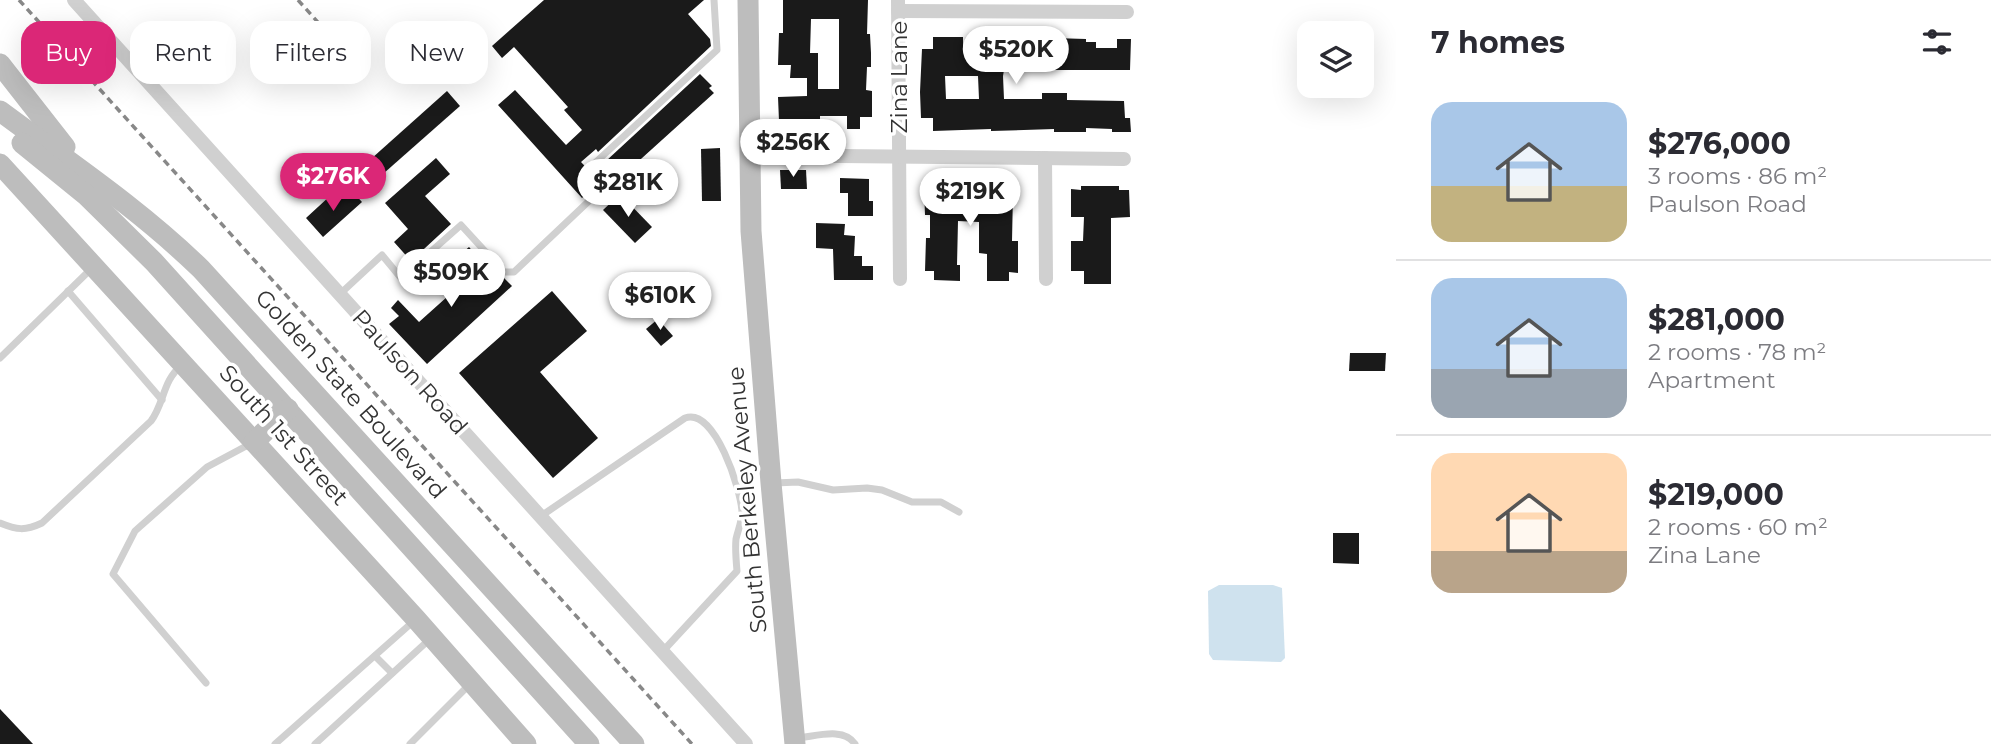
<!DOCTYPE html>
<meta charset="utf-8">
<style>
body{margin:0;font-family:Montserrat,sans-serif;background:#f7f7f7;color:#2b2b33;height:100vh;display:flex;flex-direction:column;font-size:26px;white-space:nowrap}
*{box-sizing:border-box;margin:0}
p{font-size:23px;color:#7c7c81}
.icon{flex:none;width:38px;height:38px;fill:none;stroke:currentColor;stroke-width:2;stroke-linecap:round;stroke-linejoin:round}
.map{position:relative;flex:1;overflow:hidden}
.details{display:flex;flex-direction:column;background:#fff;width:595px}
.details>*{flex:none}
.guide{position:absolute;left:21px;top:21px;width:665px;height:63px;display:flex;gap:14px}
.fabs{position:absolute;left:1297px;top:21px;display:grid;gap:14px}
.fabs a{display:grid;place-items:center;width:77px;height:77px;border-radius:14px;background:#fff;box-shadow:0 7px 28px #0002;font-size:35px}
.price{position:absolute;translate:-50% -60px;padding:0 16px;border-radius:24px;background:#fff;color:#222;font-size:23px;line-height:46px;filter:drop-shadow(0 2px 4px #0008)}
.price::after{content:'';position:absolute;left:50%;top:42px;width:21px;height:16px;margin-left:-10px;background:inherit;clip-path:polygon(0 0,100% 0,50% 100%)}
.price.active{background:#db2777;color:#fff}
ul{padding:0;list-style:none}
li{display:flex;align-items:center;gap:21px;height:175px;padding:0 35px}
li+li{border-top:2px solid #e1e1e2}
li span{display:grid;place-items:center;flex:none;width:196px;height:140px;border-radius:21px;color:#555}
li>.icon{margin-inline-start:auto}
span .icon{width:84px;height:84px;fill:#fffc;stroke-width:1}
li b{font-size:30px}
h2{display:flex;justify-content:space-between;align-items:center;height:84px;padding:0 35px;font-size:30px}
.pill{padding:0 24px;border-radius:21px;background:#fff;box-shadow:0 7px 28px #0002;font-size:24px;line-height:63px}
.pill.active{background:#db2777;color:#fff}
main{display:flex;flex:1;min-height:0}
.map>svg:first-child{display:block}
</style>
<main>
<div class="map">
<svg width="1396" height="744" viewBox="0 0 1396 744">
<rect width="100%" height="100%" fill="#fff"/>
<!-- water -->
<path fill="#cfe2ee" d="M1219,585H1273L1282,588L1285,658L1281,662L1213,660L1209,654L1208,591Z"/>
<!-- building -->
<g fill="#1a1a1a" fill-rule="evenodd">
<path d="M544,0H704L688,14L710,39L711,46L598,152L596,149L581,162L600,182L582,198L498,105L515,90L566,145L582,130L564,110L568,107L514,47L502,58L492,46Z"/>
<path d="M783,0H868L867,34H870L871,53V67H867L866,90L872,91V117H860V129H847V116H820V129H789V121H779L778,97L807,96V78H790L791,65H778L779,33H783ZM811,19H839V89H818V53H810Z"/>
<path d="M933,37H963V49H991V37L1024,38V42H1053V38L1086,39V42H1096V48H1117V39H1131L1130,70H1004L1003,76L1004,99H1042V93H1067V100L1124,101L1125,118H1130L1131,132H1112V129L1086,128V132H1054V129L991,131V129L933,131V118H921L920,92L922,49H933ZM945,76H978L979,99H946Z"/>
<path d="M700,74L712,86L709,88L714,93L621,177L606,161Z"/>
<path d="M447,91L460,106L375,181L362,167Z"/>
<path d="M720,148L721,201H702L701,149Z"/>
<path d="M436,158L450,174L425,196L451,224L411,261L394,242L408,229L385,203Z"/>
<path d="M780,170H806L807,189H781Z"/>
<path d="M840,178L869,179V201H873V216H848V193H840Z"/>
<path d="M959,183L1004,185V193H1013L1012,241H1018V273L1009,272V281H987V254L979,253V222L958,221L957,265H960V281L934,280V271H925L926,238H930V215H925L924,188H934V184Z"/>
<path d="M1081,186H1119V190H1129L1130,217L1111,218V284H1084V271H1071V241H1083L1084,217H1071V189L1081,190Z"/>
<path d="M351,190L362,202L323,237L306,218L331,195L338,202Z"/>
<path d="M620,194L652,227L635,243L603,210Z"/>
<path d="M816,223L845,224L844,235L855,236L854,256H862V266H873V280H834L833,249L816,248Z"/>
<path d="M469,247L499,281L504,278L512,286L427,364L389,324L399,316L391,308L398,300L419,322L467,279L452,262Z"/>
<path d="M552,291L587,331L540,372L598,438L553,478L459,373Z"/>
<path d="M658,319L673,336L661,346L646,329Z"/>
<path d="M1350,353H1386L1385,371H1349Z"/>
<path d="M1333,533H1359V564L1333,563Z"/>
<path d="M0,709L33,744H0Z"/>
</g>
<g fill="none" stroke-linecap="round" stroke-linejoin="round">
<!-- lane -->
<g stroke="#d0d0d0" stroke-width="7">
<path d="M68,291L162,400"/>
<path d="M340,294L382,255L401,278L461,225L504,272H514L609,182L596,162L717,50L714,0"/>
<path d="M0,358L91,269"/>
<path d="M775,483L798,482L833,490L867,488L882,490L912,502H941L959,512"/>
<path d="M541,516L685,418C715,407 741,490 742,512C742,521 738,530 736,539C735,549 736,560 737,571L663,651"/>
<path d="M0,523C17,530 25,531 42,523L151,421C164,404 163,380 181,366"/>
<path d="M375,656L392,673"/>
<path d="M206,683L113,574L135,531L207,467L250,444"/>
<path d="M799,738C817,736 844,727 855,744"/>
<path d="M275,744L415,620"/>
<path d="M315,744L431,638"/>
<path d="M410,744L471,683"/>
</g>
<!-- street -->
<g stroke="#d0d0d0" stroke-width="14">
<path d="M74,0L746,744"/>
<path d="M898,0L900,279"/>
<path d="M898,11L1127,12"/>
<path d="M749,155L1124,159"/>
<path d="M1045,158L1046,279"/>
</g>
<!-- secondary -->
<g stroke="#bdbdbd" stroke-width="21">
<path d="M748,0L751,231L771,483L795,744"/>
<path d="M0,64L65,147"/>
<path d="M0,111C70,163 138,208 201,269L634,744"/>
<path d="M22,143L86,195L154,262L589,744"/>
<path d="M0,164L416,619L526,744"/>
<path d="M254,442L288,409"/>
</g>
<!-- rail -->
<g stroke="#888" stroke-width="3.5" stroke-dasharray="7 5" stroke-linecap="butt">
<path d="M19,0L692,744"/>
<path d="M298,0L323,28"/>
</g>
</g>
<g text-anchor="middle" stroke-width="7" stroke-linejoin="round" paint-order="stroke">
<!-- street labels -->
<g font-size="23" fill="#333" stroke="#fff">
<text transform="translate(899 77) rotate(-90)" y="8">Zina Lane</text>
<text transform="translate(410 372) rotate(48)" y="8">Paulson Road</text>
<text transform="translate(351 394) rotate(48)" y="8">Golden State Boulevard</text>
<text transform="translate(284 435) rotate(48)" y="8">South 1st Street</text>
<text transform="translate(747 500) rotate(-95)" y="8">South Berkeley Avenue</text>
</g>
</g>
</svg>
<div class="fabs">
<a><svg class="icon" aria-label="layers" viewBox="0 0 24 24"><path d="M12 4l9 5-9 5-9-5zM3 14l9 5 9-5"/></svg></a>
</div>
<b class="price" style="left:1016px;top:86px">$520K</b>
<b class="price" style="left:793px;top:179px">$256K</b>
<b class="price active" style="left:333px;top:213px">$276K</b>
<b class="price" style="left:628px;top:219px">$281K</b>
<b class="price" style="left:970px;top:228px">$219K</b>
<b class="price" style="left:451px;top:309px">$509K</b>
<b class="price" style="left:660px;top:332px">$610K</b>
<div class="guide">
<a class="pill active">Buy</a>
<a class="pill">Rent</a>
<a class="pill">Filters</a>
<a class="pill">New</a>
</div>
</div>
<section class="details">
<h2>7 homes<svg class="icon" aria-label="filters" viewBox="0 0 24 24"><path d="M4 7h16M4 17h16"/><circle cx="9" cy="7" r="2"/><circle cx="15" cy="17" r="2"/></svg></h2>
<ul>
<li><span style="background:linear-gradient(#a9c7e8 60%,#c2b280 0)"><svg class="icon" aria-label="home" viewBox="0 0 24 24"><path d="M3 11l9-7 9 7M6 9v11h12V9"/></svg></span><div><b>$276,000</b><p>3 rooms · 86 m²</p><p>Paulson Road</p></div></li>
<li><span style="background:linear-gradient(#a9c7e8 65%,#9aa5b1 0)"><svg class="icon" aria-label="home" viewBox="0 0 24 24"><path d="M3 11l9-7 9 7M6 9v11h12V9"/></svg></span><div><b>$281,000</b><p>2 rooms · 78 m²</p><p>Apartment</p></div></li>
<li><span style="background:linear-gradient(#ffd9b3 70%,#b9a48a 0)"><svg class="icon" aria-label="home" viewBox="0 0 24 24"><path d="M3 11l9-7 9 7M6 9v11h12V9"/></svg></span><div><b>$219,000</b><p>2 rooms · 60 m²</p><p>Zina Lane</p></div></li>
</ul>
</section>
</main>
